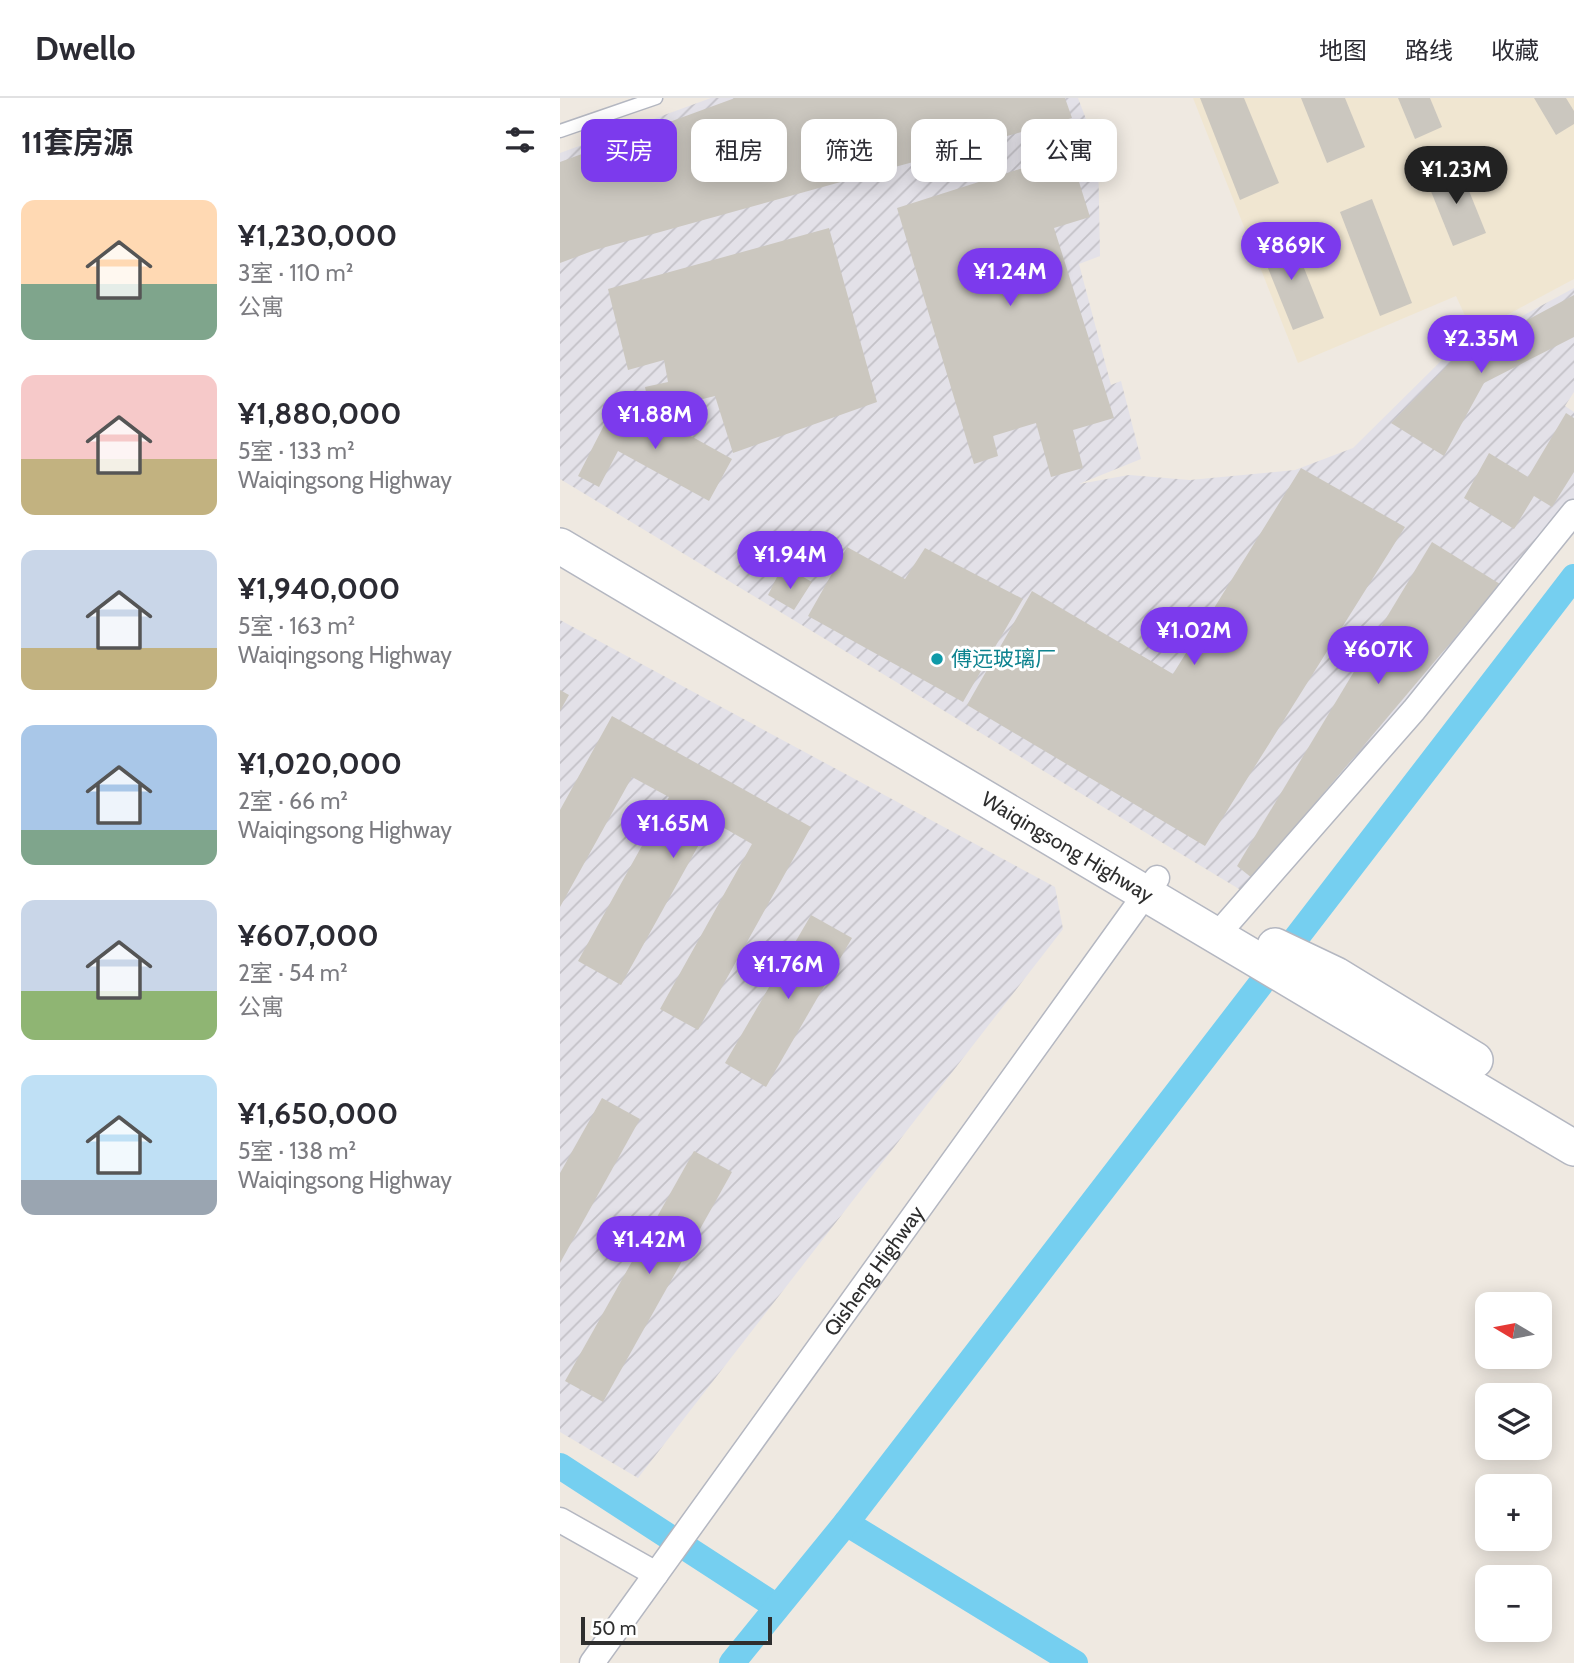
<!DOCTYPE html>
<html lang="zh">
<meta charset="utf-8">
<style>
body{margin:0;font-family:Cabin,"Noto Sans SC",sans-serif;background:#f2f2f3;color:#2b2b33;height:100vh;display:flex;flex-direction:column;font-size:26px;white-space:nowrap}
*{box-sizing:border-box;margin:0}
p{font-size:23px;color:#7c7c81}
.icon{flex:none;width:38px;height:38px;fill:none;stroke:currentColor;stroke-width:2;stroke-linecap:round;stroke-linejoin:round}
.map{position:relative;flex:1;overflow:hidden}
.side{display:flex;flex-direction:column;background:#fff;width:560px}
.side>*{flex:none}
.top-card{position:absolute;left:21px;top:21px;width:665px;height:63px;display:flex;gap:14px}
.needle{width:46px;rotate:280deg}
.tools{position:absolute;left:915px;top:1194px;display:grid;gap:14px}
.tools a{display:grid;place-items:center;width:77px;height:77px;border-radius:14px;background:#fff;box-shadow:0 4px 18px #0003;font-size:35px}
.scale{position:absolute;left:21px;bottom:18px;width:191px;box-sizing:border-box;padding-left:7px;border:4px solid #2e2e2e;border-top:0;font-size:19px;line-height:24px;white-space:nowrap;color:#2e2e2e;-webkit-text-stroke:5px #fff;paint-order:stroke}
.price{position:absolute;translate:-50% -60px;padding:0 16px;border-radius:24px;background:#7c3aed;color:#fff;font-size:23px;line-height:46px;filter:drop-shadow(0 2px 4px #0008)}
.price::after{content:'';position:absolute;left:50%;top:42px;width:21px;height:16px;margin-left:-10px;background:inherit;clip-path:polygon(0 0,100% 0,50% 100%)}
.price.selected{background:#222;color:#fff}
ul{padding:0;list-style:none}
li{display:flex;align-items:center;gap:21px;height:175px;padding:0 21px}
li span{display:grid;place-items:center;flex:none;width:196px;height:140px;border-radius:14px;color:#555}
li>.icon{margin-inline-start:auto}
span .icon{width:84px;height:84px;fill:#fffc;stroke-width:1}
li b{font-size:30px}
h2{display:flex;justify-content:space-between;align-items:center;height:84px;padding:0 21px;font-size:30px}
.pill{padding:0 24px;border-radius:14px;background:#fff;box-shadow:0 4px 18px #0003;font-size:24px;line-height:63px}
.pill.selected{background:#7c3aed;color:#fff}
header{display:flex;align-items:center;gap:42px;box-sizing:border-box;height:98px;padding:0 35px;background:#fff;border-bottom:2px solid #e1e1e2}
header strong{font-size:33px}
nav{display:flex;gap:38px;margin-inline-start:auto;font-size:24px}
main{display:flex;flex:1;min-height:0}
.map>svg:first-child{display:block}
</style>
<header>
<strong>Dwello</strong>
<nav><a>地图</a><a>路线</a><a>收藏</a></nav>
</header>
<main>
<section class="side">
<h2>11套房源<svg class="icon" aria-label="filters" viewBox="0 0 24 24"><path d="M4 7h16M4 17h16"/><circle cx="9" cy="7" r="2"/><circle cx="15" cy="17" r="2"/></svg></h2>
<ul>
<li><span style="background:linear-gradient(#ffd9b3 60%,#7fa58c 0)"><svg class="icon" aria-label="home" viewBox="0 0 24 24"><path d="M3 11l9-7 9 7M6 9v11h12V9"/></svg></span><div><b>¥1,230,000</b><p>3室 · 110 m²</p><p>公寓</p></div></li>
<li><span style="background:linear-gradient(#f6c9c9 60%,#c2b280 0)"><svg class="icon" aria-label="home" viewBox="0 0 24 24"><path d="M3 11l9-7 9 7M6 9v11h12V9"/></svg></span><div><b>¥1,880,000</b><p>5室 · 133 m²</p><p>Waiqingsong Highway</p></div></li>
<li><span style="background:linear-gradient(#c9d6e8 70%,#c2b280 0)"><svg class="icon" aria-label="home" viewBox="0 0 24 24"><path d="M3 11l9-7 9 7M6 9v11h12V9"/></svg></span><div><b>¥1,940,000</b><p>5室 · 163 m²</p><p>Waiqingsong Highway</p></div></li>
<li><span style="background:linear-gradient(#a9c7e8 75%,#7fa58c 0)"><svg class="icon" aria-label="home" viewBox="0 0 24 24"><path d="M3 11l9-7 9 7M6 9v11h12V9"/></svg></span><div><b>¥1,020,000</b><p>2室 · 66 m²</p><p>Waiqingsong Highway</p></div></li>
<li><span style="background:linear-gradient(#c9d6e8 65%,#8fb573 0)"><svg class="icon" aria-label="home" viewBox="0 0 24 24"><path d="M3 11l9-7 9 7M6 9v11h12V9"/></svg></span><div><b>¥607,000</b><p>2室 · 54 m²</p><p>公寓</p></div></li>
<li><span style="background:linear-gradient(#bfe0f5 75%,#9aa5b1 0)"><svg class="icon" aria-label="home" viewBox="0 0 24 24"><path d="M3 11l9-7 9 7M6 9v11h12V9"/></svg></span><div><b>¥1,650,000</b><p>5室 · 138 m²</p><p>Waiqingsong Highway</p></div></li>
</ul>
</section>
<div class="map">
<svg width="1014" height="1565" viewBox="0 0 1014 1565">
<defs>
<pattern id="industrial-furrows" width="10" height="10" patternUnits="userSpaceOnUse" patternTransform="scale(1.75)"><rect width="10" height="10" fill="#e3e1e8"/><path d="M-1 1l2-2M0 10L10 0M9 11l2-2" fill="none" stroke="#c3c1c7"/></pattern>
</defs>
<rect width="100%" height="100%" fill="#efe9e1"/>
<!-- industrial -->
<g fill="url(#industrial-furrows)">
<path d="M151,0H518L538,53L540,158L519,166L551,287L561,283L581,361L519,386L569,377L630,382L735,372L793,350L883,261L1014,190V294L1005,308L1014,314V400L684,794L0,381V55Z"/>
<path d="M0,522L495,789L503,831L78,1380L0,1334Z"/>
</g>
<!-- education -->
<path fill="#f0e6d1" d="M633,0H1014V181L913,235L896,198L738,265Z"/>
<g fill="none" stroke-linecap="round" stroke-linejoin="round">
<!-- canal -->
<g stroke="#75cff0" stroke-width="26">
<path d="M0,1368L217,1509"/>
<path d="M286,1425L515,1565"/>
<path d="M172,1565L286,1425L1014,479"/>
</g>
</g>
<!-- building -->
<g fill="#cbc7bf">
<path d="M175,0H505L512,20L35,152L0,165V64Z"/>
<path d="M640,0H684L719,85L680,102Z"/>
<path d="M741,0H785L805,49L767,65Z"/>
<path d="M838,0H870L882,29L855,41Z"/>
<path d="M974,0H1006L1014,13V26L996,37Z"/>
<path d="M510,55L530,119L494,130L554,320L513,332L523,370L491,379L476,325L433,338L438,358L414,366L337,110Z"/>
<path d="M899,68L926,135L893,148L866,81Z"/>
<path d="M812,101L852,205L820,218L780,114Z"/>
<path d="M269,130L317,304L173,355L155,298L90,314L85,289L108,284L104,262L68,272L48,191Z"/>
<path d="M730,135L764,220L733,232L699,148Z"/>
<path d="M1014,197V239L924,285L884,358L831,325L894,261Z"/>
<path d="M59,298L172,361L149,403L58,353L39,389L18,378Z"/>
<path d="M1006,315L1014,320V374L992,409L974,398L954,431L904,400L929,355L968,379Z"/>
<path d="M741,370L845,429L645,748L407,607L472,493L613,576Z"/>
<path d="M872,444L940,486L692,780L677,768Z"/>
<path d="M287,449L345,481L365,450L463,501L403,604L248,518Z"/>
<path d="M238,476L252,484L234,512L208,497L218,477L232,485Z"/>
<path d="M0,592L9,597L0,613Z"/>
<path d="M52,618L251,729L138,932L100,911L192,746L152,723L61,887L18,863L109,699L72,679L0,809V712Z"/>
<path d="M251,817L292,840L206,989L165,965Z"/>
<path d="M42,1000L80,1021L0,1165V1075Z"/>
<path d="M134,1053L172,1074L43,1304L5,1283Z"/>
</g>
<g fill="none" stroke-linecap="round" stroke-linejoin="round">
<!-- lane casing -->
<g stroke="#b4b7c1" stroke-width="15">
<path id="lane" d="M0,33L96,0"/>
</g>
<!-- street casing -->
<g stroke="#b4b7c1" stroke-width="27">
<g id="street">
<path d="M657,837L854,612L1014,414"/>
<path d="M0,1422L96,1476"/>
<path id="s1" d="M32,1565L597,780"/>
</g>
</g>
<!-- secondary casing -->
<g stroke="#b4b7c1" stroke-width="38">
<g id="secondary">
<path id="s2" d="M0,448L1014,1050"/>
<path d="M715,848L776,877L915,962"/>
</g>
</g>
<!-- lane -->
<use href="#lane" stroke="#fff" stroke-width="12"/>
<!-- street -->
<use href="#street" stroke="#fff" stroke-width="24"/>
<!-- secondary -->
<use href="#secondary" stroke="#fff" stroke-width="35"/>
</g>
<!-- markers -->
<circle fill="#0f9aa8" stroke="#fff" stroke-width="2.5" cx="377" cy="561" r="7"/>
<g text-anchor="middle" stroke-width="6" stroke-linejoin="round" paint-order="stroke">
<!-- culture labels -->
<g font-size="21" fill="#0d838f" stroke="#fff" text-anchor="start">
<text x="391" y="568">傅远玻璃厂</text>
</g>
<!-- street labels -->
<g font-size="21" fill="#2e2e2e" stroke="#fff">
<text dy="7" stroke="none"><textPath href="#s2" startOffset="590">Waiqingsong Highway</textPath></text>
<text dy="7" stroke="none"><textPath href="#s1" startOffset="483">Qisheng Highway</textPath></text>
</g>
</g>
</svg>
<div class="tools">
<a><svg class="needle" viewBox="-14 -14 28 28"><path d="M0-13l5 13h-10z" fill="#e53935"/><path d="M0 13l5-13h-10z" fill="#7c7c81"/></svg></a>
<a><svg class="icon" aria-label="layers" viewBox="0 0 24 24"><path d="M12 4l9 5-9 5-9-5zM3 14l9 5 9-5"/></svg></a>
<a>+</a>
<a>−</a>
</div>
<div class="scale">50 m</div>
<b class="price selected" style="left:896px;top:108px">¥1.23M</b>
<b class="price" style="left:731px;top:184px">¥869K</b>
<b class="price" style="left:450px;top:210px">¥1.24M</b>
<b class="price" style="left:921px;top:277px">¥2.35M</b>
<b class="price" style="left:95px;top:353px">¥1.88M</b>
<b class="price" style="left:230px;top:493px">¥1.94M</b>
<b class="price" style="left:634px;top:569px">¥1.02M</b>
<b class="price" style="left:818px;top:588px">¥607K</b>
<b class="price" style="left:113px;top:762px">¥1.65M</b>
<b class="price" style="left:228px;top:903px">¥1.76M</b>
<b class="price" style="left:89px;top:1178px">¥1.42M</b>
<div class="top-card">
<a class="pill selected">买房</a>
<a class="pill">租房</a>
<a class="pill">筛选</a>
<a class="pill">新上</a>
<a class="pill">公寓</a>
</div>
</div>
</main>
